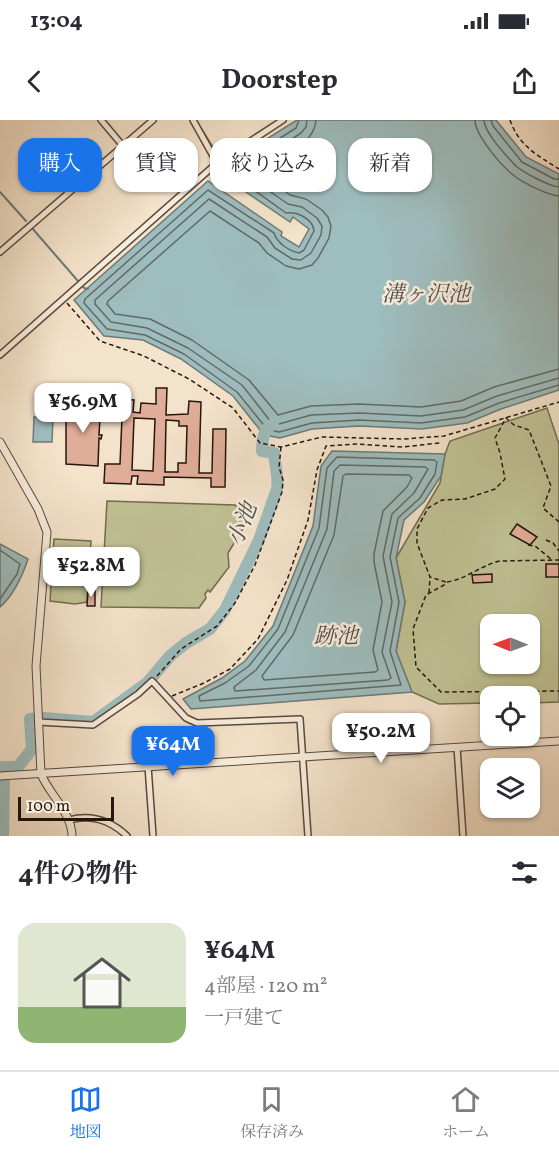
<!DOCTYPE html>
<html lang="ja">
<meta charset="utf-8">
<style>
body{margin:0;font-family:Vollkorn,"Noto Serif JP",serif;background:#f7f7f7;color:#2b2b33;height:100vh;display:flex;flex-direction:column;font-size:22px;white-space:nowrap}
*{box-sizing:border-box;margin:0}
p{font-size:20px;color:#7c7c81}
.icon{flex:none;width:33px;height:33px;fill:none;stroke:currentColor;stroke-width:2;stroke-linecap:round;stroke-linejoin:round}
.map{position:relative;height:716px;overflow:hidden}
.sheet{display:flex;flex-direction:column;background:#fff;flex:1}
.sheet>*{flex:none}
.banner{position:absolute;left:18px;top:18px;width:524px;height:54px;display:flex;gap:12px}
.needle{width:39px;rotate:271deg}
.fabs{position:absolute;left:480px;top:494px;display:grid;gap:12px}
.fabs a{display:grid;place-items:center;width:60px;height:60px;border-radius:12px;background:#fff;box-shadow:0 2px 4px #0004;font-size:30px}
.scale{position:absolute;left:18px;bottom:15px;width:96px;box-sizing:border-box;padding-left:6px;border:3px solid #26160e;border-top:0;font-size:16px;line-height:21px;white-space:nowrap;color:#26160e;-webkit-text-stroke:4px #f8eddd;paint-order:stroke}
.price{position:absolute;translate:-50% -51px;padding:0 14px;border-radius:12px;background:#fff;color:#222;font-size:20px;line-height:39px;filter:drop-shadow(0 2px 3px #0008)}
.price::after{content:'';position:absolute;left:50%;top:36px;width:18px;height:14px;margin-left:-9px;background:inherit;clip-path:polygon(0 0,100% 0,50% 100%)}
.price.selected{background:#1a73e8;color:#fff}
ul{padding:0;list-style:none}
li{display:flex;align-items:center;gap:18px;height:150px;padding:0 18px}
li span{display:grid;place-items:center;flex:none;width:168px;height:120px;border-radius:18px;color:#555}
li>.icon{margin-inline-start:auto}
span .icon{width:72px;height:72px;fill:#fffc;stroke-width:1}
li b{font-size:26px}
h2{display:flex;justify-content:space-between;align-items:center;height:72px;padding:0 18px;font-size:26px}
.chip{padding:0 21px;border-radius:18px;background:#fff;box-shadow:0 2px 4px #0004;font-size:21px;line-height:54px}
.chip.selected{background:#1a73e8;color:#fff}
.status{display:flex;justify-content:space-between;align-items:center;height:42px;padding:0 30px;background:#fff;direction:ltr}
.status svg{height:16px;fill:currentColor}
header{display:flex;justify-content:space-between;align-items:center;height:78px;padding:0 18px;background:#fff;font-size:27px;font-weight:700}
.menu{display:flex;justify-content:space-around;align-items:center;height:84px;border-top:2px solid #e1e1e2;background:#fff;font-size:16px;color:#7c7c81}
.menu a{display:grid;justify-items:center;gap:3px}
.menu .selected{color:#1a73e8}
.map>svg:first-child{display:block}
</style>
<div class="status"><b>13:04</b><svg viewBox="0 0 49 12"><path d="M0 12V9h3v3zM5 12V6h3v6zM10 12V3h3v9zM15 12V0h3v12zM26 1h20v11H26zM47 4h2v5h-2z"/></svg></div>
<header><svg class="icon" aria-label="back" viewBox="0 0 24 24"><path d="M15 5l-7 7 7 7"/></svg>Doorstep<svg class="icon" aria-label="share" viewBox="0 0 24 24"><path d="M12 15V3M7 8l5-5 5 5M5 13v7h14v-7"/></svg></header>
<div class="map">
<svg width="559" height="716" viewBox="0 0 559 716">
<rect width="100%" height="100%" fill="#f4e3cb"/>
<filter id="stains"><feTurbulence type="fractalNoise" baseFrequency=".00333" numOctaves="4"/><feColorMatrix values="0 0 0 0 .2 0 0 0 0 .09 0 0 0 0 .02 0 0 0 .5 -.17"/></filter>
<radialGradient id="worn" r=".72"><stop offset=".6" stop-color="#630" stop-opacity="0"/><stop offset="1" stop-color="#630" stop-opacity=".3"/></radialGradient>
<!-- green -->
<g fill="#c0c294" stroke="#736c51" stroke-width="1.5" fill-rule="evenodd">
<path d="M547,288L559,324V582L530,583V576H490V583L439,584L412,572L396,531L405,482L396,438L440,363L445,334L450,321ZM490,504H530V543H490Z"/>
<path d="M107,381L235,385L249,399L228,433L229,447L210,472L208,470L205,474L206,478L199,488L101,487Z"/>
<path d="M54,419L91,421L87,482L75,484L50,481Z"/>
</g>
<!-- water -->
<g fill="#9ebdbe" stroke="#6e7a78" stroke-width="1.5">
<path d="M297,0H496L526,37L559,54V270L501,289L467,303L422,309L359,306L312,309L280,318L264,315L233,276L181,239L143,220L104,216L74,180L208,61L282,112L281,116L299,127L309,109L293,97L290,102L218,53L230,42Z"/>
<path d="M34,297H53L52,322H33Z"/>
<path d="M332,331L445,334L441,356L424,382L404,400L396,438L405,482L396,531L412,572L191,589L183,579L222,558L245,541L273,506L313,406L321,346Z"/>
<path d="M0,424L28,439C22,457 14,475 0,487Z"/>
</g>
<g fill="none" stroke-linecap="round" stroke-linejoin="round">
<!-- shore -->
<g stroke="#626a66" stroke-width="1.5">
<path d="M299,0L296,8L234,47L229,52L286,93C297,91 313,99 314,111L304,130L299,133C289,131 277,123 274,113L208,70L85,179L84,183L107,209L145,215L184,234L237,272L267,309L279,312L312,303L359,300L421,303L465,297L499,283L559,265"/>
<path d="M307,0L306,7L301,13L242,52L288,84L302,87L317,98L322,106L321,115L311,133L301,140L292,139L275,128L267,117L209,79L95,180V184L111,202L147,208L188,228L242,265L271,302L279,304L311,295L359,293L421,296L463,290L497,276L559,258"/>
<path d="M316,0C314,29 275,34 259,52L290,75L306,79L322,90L328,97L331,106L329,118L318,138L312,145L299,149L286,146L267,133L259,123L210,91L108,181L107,184L115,194L150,199L192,220L249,260L278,295L311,286L359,284L421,287L461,281L494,267L559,249"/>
<path d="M475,0C475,15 500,44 512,54C521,62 547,75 559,76"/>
<path d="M484,0C484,12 507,37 516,46C524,53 549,66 559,67"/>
<path d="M491,0L493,6L522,42L554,59H559"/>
<path d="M337,337L434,340L437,342L435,354L420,378L398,398L390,437L399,482L390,531L401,565L200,581L199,576L225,563L249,546L278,509L319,408L327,348Z"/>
<path d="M340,345L425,347L428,349L414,373L392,394L383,436L392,482L382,532L391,558L388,560L235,571L234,567L256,550L285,512L327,409L334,351Z"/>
<path d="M346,354L409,355L412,358L407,367L383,391L374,434V442L382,482L373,530L378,550L375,552L264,560L262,556L293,515L334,415L343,356Z"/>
<path d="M0,430L20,444L17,454L0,479"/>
</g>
<!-- stream -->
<g stroke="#6e7a78" stroke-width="2">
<path d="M197,2L226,48"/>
<path d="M0,72L26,101"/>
<path d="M32,108L84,168L88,169"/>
</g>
<!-- river -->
<path stroke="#9ebdbe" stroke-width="12" d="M3,716L4,662L3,647H18L32,629L30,599L44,598L93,602L148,562L170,536L186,523L210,509L225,490L259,420L277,369C279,358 275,345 274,333L262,331C263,320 262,310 273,304"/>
</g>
<!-- building -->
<g fill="#e0ad98" stroke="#26160e" stroke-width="1.5" fill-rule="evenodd">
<path d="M156,268H167L166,295L188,294L189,281L201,282L199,353H212L213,309H226L225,367H211V358L164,357V365L137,364L138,356H132L131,364L104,363L105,344H120L122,297H102V292H122V279L134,280L133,292L140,293L141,283L156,284ZM134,298L155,299L153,351L132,350ZM166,300L179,301V306H187L186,343H178V352H165Z"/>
<path d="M68,283L102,284V298H100L99,315H102L101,319L99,318L98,346L66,344V290H68Z"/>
<path d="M517,404L537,417L530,425L510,414Z"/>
<rect x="546" y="444" width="13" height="13"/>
<path d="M492,454V462L473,463L472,455Z"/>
<path d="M88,469H95V486H87Z"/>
</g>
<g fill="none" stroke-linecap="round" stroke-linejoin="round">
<!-- minor casing -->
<g stroke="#5a493d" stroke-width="8">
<g id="minor">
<path d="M101,0L123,26"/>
<path d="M193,0L217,43"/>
<path d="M0,132L153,0"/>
<path d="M0,235L217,43L283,0"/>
<path d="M38,602L93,605L138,574L152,561L186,598L197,603L300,599L308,716"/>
<path d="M457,627L463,716"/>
<path d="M148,646L153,716"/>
<path d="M69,700C92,694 110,700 127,716"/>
</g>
</g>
<!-- tertiary casing -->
<g stroke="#5a493d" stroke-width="9">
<g id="tertiary">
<path d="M0,322L38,389L47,412L36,546L41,654C49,674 72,693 72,716"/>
<path d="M0,656L559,621"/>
</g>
</g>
<!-- path -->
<g stroke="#26160e" stroke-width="1.5" stroke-dasharray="4.5 3" stroke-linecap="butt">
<path d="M510,0C519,26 537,35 559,49"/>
<path d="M67,183L100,221L144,236L189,259L233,288L260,323L281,327L322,317L404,319L444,316L559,282"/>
<path d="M559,402L543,388L551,366L529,310L514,305L506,298L495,318L500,333L505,359L495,369L465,379L442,380L428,388L417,409V423L430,457L446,462L444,465L426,475L413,509L416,547L441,572L559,571"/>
<path d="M546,420L553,423L559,431"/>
<path d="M528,425L535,426L551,439"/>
<path d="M447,462C467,459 481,445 500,441L559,440"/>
<path d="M429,473L430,457"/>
<path d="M157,556L181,529L217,506L235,483L255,445L282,372L283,360L279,347L281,327"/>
<path d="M172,576L204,563L230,549L258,519L287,460L308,400L317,350L326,326L356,324L402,327L440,323"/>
</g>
<!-- minor -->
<use href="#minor" stroke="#f8eddd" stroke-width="5"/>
<!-- tertiary -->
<use href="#tertiary" stroke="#f8eddd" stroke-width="7"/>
</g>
<g text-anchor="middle" stroke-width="5" stroke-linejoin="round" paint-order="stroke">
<!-- water labels -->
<g font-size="22" font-style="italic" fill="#50504c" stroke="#f8eddd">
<text x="426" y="181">溝ヶ沢池</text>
<text transform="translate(241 404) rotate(-68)" y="8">小池</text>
<text x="336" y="523">跡池</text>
</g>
</g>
<rect width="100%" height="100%" filter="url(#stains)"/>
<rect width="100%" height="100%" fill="url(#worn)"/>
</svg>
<div class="fabs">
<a><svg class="needle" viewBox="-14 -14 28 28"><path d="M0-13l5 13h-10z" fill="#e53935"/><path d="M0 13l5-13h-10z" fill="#7c7c81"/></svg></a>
<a><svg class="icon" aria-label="locate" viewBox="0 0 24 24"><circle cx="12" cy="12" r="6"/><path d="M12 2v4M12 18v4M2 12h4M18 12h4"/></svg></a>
<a><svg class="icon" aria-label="layers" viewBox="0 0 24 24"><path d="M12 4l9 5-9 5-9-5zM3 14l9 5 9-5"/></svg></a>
</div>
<div class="scale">100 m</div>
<b class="price" style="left:83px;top:314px">¥56.9M</b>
<b class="price" style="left:91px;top:478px">¥52.8M</b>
<b class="price" style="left:381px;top:644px">¥50.2M</b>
<b class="price selected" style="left:173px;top:657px">¥64M</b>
<div class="banner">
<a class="chip selected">購入</a>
<a class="chip">賃貸</a>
<a class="chip">絞り込み</a>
<a class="chip">新着</a>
</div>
</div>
<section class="sheet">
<h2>4件の物件<svg class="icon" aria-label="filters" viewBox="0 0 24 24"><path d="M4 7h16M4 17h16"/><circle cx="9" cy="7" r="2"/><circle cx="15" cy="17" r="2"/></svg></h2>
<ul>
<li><span style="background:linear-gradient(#dfe7d0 70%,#8fb573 0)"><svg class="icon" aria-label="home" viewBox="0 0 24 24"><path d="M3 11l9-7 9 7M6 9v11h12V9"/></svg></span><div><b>¥64M</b><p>4部屋 · 120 m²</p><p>一戸建て</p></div></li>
</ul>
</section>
<nav class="menu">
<a class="selected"><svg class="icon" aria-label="map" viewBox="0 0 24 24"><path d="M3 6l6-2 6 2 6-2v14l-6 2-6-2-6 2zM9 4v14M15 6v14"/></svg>地図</a>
<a><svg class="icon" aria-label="saved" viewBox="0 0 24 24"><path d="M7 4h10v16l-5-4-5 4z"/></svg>保存済み</a>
<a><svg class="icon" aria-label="home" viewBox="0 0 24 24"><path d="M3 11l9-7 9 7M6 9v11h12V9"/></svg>ホーム</a>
</nav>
